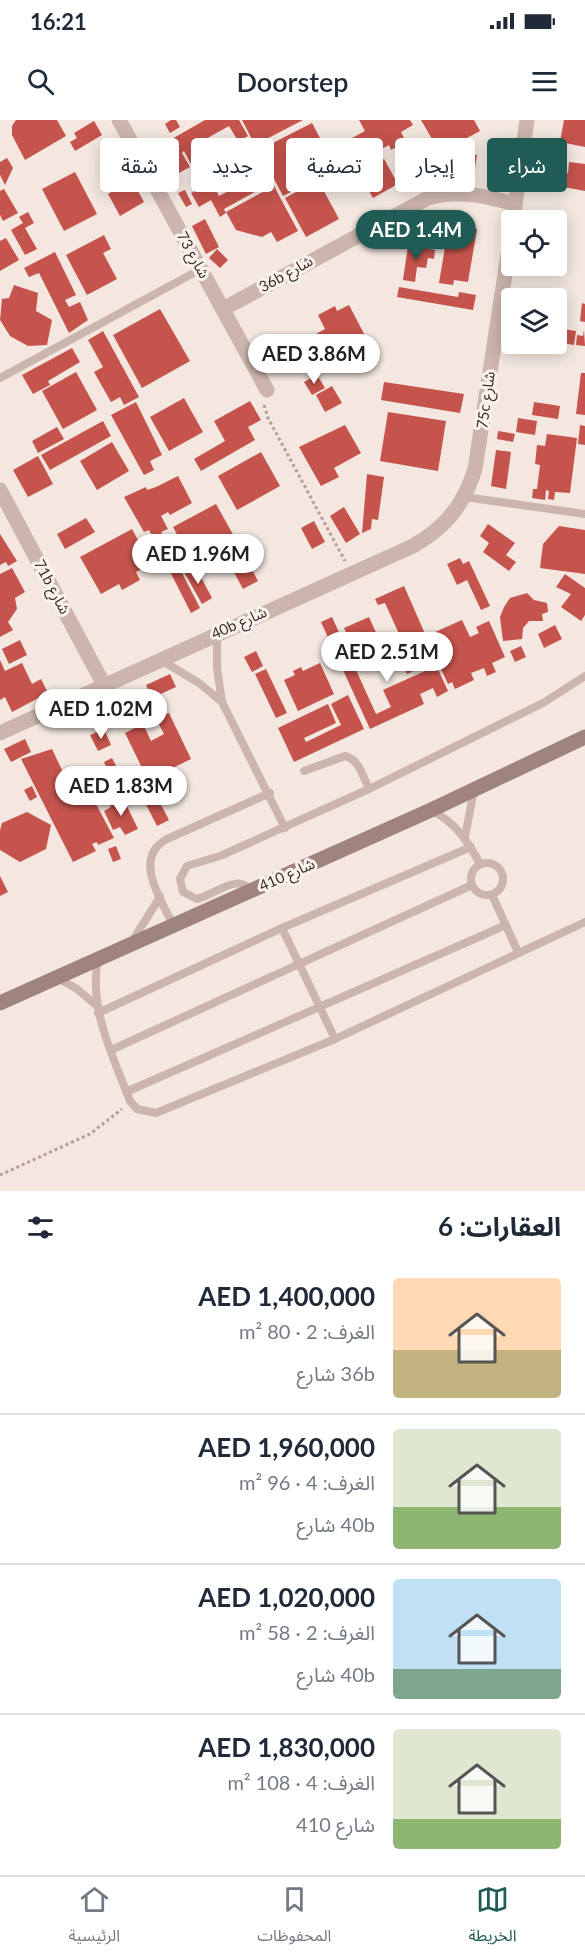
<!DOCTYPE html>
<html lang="ar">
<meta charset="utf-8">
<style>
body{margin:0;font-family:Lato,"Noto Sans Arabic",sans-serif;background:#f6f6f7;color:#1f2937;direction:rtl;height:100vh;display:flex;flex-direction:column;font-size:22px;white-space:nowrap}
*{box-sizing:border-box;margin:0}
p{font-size:20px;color:#747a83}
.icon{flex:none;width:33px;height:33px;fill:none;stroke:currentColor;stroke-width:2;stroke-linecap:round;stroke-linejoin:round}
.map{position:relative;height:1071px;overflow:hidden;direction:ltr}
.sheet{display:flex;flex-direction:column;background:#fff;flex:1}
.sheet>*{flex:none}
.top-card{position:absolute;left:18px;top:18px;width:549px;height:54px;direction:rtl;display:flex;gap:12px}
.fabs{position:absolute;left:501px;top:90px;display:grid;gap:12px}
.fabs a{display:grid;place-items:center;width:66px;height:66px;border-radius:6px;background:#fff;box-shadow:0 3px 15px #0003;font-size:30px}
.price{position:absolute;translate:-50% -51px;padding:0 14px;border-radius:21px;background:#fff;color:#222;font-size:20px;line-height:39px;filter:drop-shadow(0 2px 3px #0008)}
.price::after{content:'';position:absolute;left:50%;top:36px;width:18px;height:14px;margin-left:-9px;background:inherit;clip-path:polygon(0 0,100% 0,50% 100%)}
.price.selected{background:#205c55;color:#fff}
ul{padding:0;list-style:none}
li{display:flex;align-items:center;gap:18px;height:150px;padding:0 24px}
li+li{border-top:2px solid #e0e1e3}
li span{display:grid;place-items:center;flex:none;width:168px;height:120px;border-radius:6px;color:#555}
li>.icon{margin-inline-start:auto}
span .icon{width:72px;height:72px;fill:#fffc;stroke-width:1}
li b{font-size:26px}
h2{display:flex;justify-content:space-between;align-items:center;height:72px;padding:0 24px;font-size:26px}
.pill{padding:0 21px;border-radius:6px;background:#fff;box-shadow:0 3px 15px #0003;font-size:21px;line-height:54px}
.pill.selected{background:#205c55;color:#fff}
.status{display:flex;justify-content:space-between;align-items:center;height:42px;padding:0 30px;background:#fff;direction:ltr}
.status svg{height:16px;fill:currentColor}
header{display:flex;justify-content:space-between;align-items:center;height:78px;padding:0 24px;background:#fff;font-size:27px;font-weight:600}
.tab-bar{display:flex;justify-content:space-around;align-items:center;height:84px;border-top:2px solid #e0e1e3;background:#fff;font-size:16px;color:#747a83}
.tab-bar a{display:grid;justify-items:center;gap:3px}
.tab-bar .selected{color:#205c55}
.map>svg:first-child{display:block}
</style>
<div class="status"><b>16:21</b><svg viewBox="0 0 49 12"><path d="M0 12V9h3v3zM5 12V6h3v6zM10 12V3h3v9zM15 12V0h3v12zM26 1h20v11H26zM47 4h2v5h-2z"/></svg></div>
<header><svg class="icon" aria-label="menu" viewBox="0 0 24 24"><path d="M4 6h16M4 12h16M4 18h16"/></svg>Doorstep<svg class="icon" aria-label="search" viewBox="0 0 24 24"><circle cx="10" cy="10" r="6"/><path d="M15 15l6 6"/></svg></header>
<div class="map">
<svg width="585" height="1071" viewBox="0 0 585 1071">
<rect width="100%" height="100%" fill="#f3e7e0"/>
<!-- building -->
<g fill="#c5544d">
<path d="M16,0H57L66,16L25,40L12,15V6Z"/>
<path d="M171,0H176L180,7L170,13L165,4Z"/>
<path d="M205,0H239L248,16L240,20L257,50L223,68L218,59L213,61L207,50L212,47L207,38L238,21L229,6L195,25L203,40L192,46L184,31L182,33L190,47L179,53L175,45L162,52L148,27L160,20L163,24Z"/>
<path d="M242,0H303L255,25Z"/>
<path d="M359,0H410L413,5L401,12L406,22L391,30L389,25L363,39L352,18L365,11Z"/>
<path d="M421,0H474L480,11L452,26L449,19L436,26Z"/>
<path d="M564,0H585V27L560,22Z"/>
<path d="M94,1L102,15L75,31L70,22L77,18L74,13Z"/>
<path d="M312,3L328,33L305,50L295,70L283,76L259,30Z"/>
<path d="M445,27L452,38L443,43L437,32Z"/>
<path d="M455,31L477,35L475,48L453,45Z"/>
<path d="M7,38L13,48L5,65L0,55V42Z"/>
<path d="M384,39L398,64L373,78L359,54Z"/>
<path d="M569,42L585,44V71L553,65L556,51L568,53Z"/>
<path d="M267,51L273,62L224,89L226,93L220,97L211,80L199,87L191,73L212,62L219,76Z"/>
<path d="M75,52L97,94L64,111L42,69Z"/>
<path d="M132,60L144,82L120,96L108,74Z"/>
<path d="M318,60L339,99L306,117L285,78Z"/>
<path d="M274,66L298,111L277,122L271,112L262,117L236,110L226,92Z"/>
<path d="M4,69L18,93L3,101L0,95V71Z"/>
<path d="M185,70L192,84L186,87L178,73Z"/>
<path d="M28,92L34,103L25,108L37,129L25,135L11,110L23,103L19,97Z"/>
<path d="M452,98L467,100L466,107L477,109L468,162L454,160L453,165L439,163L445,127L437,126L441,104L451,105Z"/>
<path d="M205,99L219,127L206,134L192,106Z"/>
<path d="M104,115L111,129L103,133L117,159L87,175L66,135Z"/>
<path d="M6,118L19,140L0,151V121Z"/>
<path d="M408,126L435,130L434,139L428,138L426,148L417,147L415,162L403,160Z"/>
<path d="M217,129L228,140L220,148L209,138Z"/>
<path d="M55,132L76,175L65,180L69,187L80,182L88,200L69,213L39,153L29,157L24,148Z"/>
<path d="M14,165L38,173L36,191L52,200L47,225L28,226L10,216L0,200L2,179L9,178Z"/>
<path d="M399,167L458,177L459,172L476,175L473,190L397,177Z"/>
<path d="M582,183L585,184V202L580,201Z"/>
<path d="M349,185L372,229L330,251L325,241L316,246L308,230L321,224L316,214L325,209L318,195L335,186L337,191Z"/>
<path d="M160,189L190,241L142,268L113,215Z"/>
<path d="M556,208L576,211L574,225L556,222Z"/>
<path d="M584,210L585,226L576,225L577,215L583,216Z"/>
<path d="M103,211L139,277L124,285L120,277L111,282L94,252L103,247L88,220Z"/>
<path d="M72,228L80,242L48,261L50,265L33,274L22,255Z"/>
<path d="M76,252L97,290L63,309L42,271Z"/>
<path d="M581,253H585V295L576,294Z"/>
<path d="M317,255L325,268L312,275L304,262Z"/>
<path d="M384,262L464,274L460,293L381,280Z"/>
<path d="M332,266L342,283L325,292L316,275Z"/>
<path d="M184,278L203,312L169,331L150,297Z"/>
<path d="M250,281L261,300L248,307L255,320L201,351L194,339L225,321L214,301Z"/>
<path d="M136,282L162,335L150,341L154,350L144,355L111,295Z"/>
<path d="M534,282L560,286L558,299L532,295Z"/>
<path d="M388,292L446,301L438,351L380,341Z"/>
<path d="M518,298L537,301L535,315L516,312Z"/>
<path d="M103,301L111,316L50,350L41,335Z"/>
<path d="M345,305L361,333L334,348L339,357L321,366L299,327Z"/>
<path d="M580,305L585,306V325L578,324Z"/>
<path d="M57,307L64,319L38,333L32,321Z"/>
<path d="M498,311L515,314L513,322L497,319Z"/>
<path d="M547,314L577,318L570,373L555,372L554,380L548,379L549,371L546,370L545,380L532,378L533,369H537L540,345L535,344L537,325L545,326Z"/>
<path d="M112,322L129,351L97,370L80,341Z"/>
<path d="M496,330L511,332L506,369L491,366Z"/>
<path d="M261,332L280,366L237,390L218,356Z"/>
<path d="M38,336L53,364L28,377L13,350Z"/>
<path d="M367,354L384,357L378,400L372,399L371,409L362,413Z"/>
<path d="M178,356L192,383L170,395L168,392L161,396L168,409L161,412L200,488L191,493L149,410L144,412L124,377L146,367L147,370L156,367Z"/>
<path d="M216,384L235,418L192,442L173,407Z"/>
<path d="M344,387L360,414L346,423L330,396Z"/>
<path d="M86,398L95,412L65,429L57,414Z"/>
<path d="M314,401L325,422L312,429L301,408Z"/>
<path d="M488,404L515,423L506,435L516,442L509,451L483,432L489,423L480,416Z"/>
<path d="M559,406L585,410V454L540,448L543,424Z"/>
<path d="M132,409L151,444L136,452L140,460L122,470L119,464L101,474L80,437Z"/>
<path d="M0,414L17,441L8,446L6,442L0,445Z"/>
<path d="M236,420L258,461L243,469L221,428Z"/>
<path d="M460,438L463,444L469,441L490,486L481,490L467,460L457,465L447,444Z"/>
<path d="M195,446L212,478L202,484L184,452Z"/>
<path d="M12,448L25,472L15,478L17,489L8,502L13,510L0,517V454Z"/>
<path d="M565,454L585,468V495L581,501L561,487L571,474L556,467Z"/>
<path d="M404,466L426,516L462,500L470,517L479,513L476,507L489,501L505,537L492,543L496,552L487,556L484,548L471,553L474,560L455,569L452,562L448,564L429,523L414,530L411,524L405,527L385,483L378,485L375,479Z"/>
<path d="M527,473L534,480L547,483L548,492L542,494L543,501H529L523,508L522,519L503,521L500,497L504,487L510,478Z"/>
<path d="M332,497L376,594L391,587L383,570L425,551L419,539L431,534L448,571L437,577L433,568L420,574L424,584L370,609L321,502Z"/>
<path d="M369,497L387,537L362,549L344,508Z"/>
<path d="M555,505L562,519L544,528L538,514Z"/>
<path d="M20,520L27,535L9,544L2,529Z"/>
<path d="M521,526L526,537L515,542L510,531Z"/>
<path d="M256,531L263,546L252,552L244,537Z"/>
<path d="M412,532L420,548L407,554L400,538Z"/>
<path d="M0,540L5,551L22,543L32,564L41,559L48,573L12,592L5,577L0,580Z"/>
<path d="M320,543L334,574L298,591L284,560L295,555L293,551L301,547L303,551Z"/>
<path d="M266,549L287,593L276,598L255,554Z"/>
<path d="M170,554L176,567L152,578L146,565Z"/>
<path d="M348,575L364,609L294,642L278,608L328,584L336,603L304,618L306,622L341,605L331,584Z"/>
<path d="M169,593L191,639L148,660L125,613L143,604L151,621L164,614L156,599Z"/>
<path d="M104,609L111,625L98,631L90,615Z"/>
<path d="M25,619L31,632L11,642L4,629Z"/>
<path d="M52,629L72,671L86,665L114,718L98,725L97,722L92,724L96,731L73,742L21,639Z"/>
<path d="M112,638L127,667L98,682L92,668L95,666L91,657L107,649L104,642Z"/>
<path d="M32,666L37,677L30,681L24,670Z"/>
<path d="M145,666L152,680L157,677L169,700L157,706L138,669Z"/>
<path d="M123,678L138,709L125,715L120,707L113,710L104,691L111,687L109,684Z"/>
<path d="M27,692L51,705L46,729L20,742L0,730V710L2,703Z"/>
<path d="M116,726L121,739L113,742L108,729Z"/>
<path d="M0,756L8,772L0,776Z"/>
</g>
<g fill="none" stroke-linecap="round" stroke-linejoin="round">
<!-- path -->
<g stroke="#b89e96" stroke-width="3" stroke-dasharray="3 3" stroke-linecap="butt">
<path d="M264,285L268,298L345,441"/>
<path d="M0,1055L90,1014L122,989"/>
</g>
<!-- lane -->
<g stroke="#ccb5ac" stroke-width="8">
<path d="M0,258L201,149"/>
<path d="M465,377L585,394"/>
<path d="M217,514V548L222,582L285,708"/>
<path d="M161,540L199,563L222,582"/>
<path d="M304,651L345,636C359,639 363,657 369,669"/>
<path d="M431,690C456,703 467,720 480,744"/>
<path d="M465,717L474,670"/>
<circle cx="487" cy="759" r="16"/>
<path d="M251,771C237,752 215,775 197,779L183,772L180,759L187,746L220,736L369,669L543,583L585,556"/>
<path d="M492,775L518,832"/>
<path d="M173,805C161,779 132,738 167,719L270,673"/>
<path d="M282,808L335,919"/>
<path d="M133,820L160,777"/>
<path d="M98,838C88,888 113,936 130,981L137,989L156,993L335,919L585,802"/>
<path d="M58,858L77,869L96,885"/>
<path d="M98,893L282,808L471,727"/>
<path d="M111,930L472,765"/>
<path d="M126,972L506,805"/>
</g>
<!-- street -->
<g stroke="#ccb5ac" stroke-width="15">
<path d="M119,0L267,270"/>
<path d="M513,100L527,0"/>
<path d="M223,189L428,78C459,69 485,76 515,84"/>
<path d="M0,370L104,565"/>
<path d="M0,613L413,426C445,408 464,385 475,349L512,109"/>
</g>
<!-- secondary -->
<path stroke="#a0837d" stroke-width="15" d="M0,883L431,690L585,617"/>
</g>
<g text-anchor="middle" stroke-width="6" stroke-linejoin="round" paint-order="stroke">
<!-- street labels -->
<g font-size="15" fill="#3a2d2b" stroke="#faf2ed">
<text transform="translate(193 135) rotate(61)" y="5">شارع 73</text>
<text transform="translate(286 154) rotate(-29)" y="5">36b شارع</text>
<text transform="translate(486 280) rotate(-82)" y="5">75c شارع</text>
<text transform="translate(52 467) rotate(62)" y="5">71b شارع</text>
<text transform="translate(239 503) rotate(-24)" y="5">40b شارع</text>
<text transform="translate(287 755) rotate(-24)" y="5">شارع 410</text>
</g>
</g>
</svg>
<div class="fabs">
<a><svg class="icon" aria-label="locate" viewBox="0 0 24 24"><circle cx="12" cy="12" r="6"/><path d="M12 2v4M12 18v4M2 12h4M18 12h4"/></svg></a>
<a><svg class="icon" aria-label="layers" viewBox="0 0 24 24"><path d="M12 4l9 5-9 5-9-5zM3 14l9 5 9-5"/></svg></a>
</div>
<b class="price selected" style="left:416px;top:141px">AED 1.4M</b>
<b class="price" style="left:314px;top:265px">AED 3.86M</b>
<b class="price" style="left:198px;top:465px">AED 1.96M</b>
<b class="price" style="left:387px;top:563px">AED 2.51M</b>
<b class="price" style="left:101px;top:620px">AED 1.02M</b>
<b class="price" style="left:121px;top:697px">AED 1.83M</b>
<div class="top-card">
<a class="pill selected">شراء</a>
<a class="pill">إيجار</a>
<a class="pill">تصفية</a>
<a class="pill">جديد</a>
<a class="pill">شقة</a>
</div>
</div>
<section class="sheet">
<h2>العقارات: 6<svg class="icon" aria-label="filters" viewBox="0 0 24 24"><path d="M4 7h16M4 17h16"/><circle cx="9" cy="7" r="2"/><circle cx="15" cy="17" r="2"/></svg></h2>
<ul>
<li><span style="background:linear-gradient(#ffd9b3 60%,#c2b280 0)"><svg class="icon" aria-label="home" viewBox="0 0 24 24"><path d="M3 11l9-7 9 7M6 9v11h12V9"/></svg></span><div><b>AED 1,400,000</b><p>الغرف: 2 · 80 m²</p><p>36b شارع</p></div></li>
<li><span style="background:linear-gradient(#dfe7d0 65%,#8fb573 0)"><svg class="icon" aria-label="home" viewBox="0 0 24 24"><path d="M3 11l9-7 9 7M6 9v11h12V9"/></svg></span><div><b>AED 1,960,000</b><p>الغرف: 4 · 96 m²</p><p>40b شارع</p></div></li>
<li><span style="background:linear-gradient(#bfe0f5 75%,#7fa58c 0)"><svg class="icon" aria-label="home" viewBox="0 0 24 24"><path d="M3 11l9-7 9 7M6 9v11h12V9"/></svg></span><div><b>AED 1,020,000</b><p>الغرف: 2 · 58 m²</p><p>40b شارع</p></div></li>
<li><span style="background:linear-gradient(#dfe7d0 75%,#8fb573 0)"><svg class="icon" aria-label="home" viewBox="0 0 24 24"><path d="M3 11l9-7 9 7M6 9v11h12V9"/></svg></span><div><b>AED 1,830,000</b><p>الغرف: 4 · 108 m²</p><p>شارع 410</p></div></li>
</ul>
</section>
<nav class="tab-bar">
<a class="selected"><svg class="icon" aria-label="map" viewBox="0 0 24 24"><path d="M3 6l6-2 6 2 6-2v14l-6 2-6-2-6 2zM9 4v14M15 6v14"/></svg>الخريطة</a>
<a><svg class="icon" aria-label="saved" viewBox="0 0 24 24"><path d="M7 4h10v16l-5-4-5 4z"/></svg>المحفوظات</a>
<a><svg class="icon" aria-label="home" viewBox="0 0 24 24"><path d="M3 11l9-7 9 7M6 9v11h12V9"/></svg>الرئيسية</a>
</nav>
